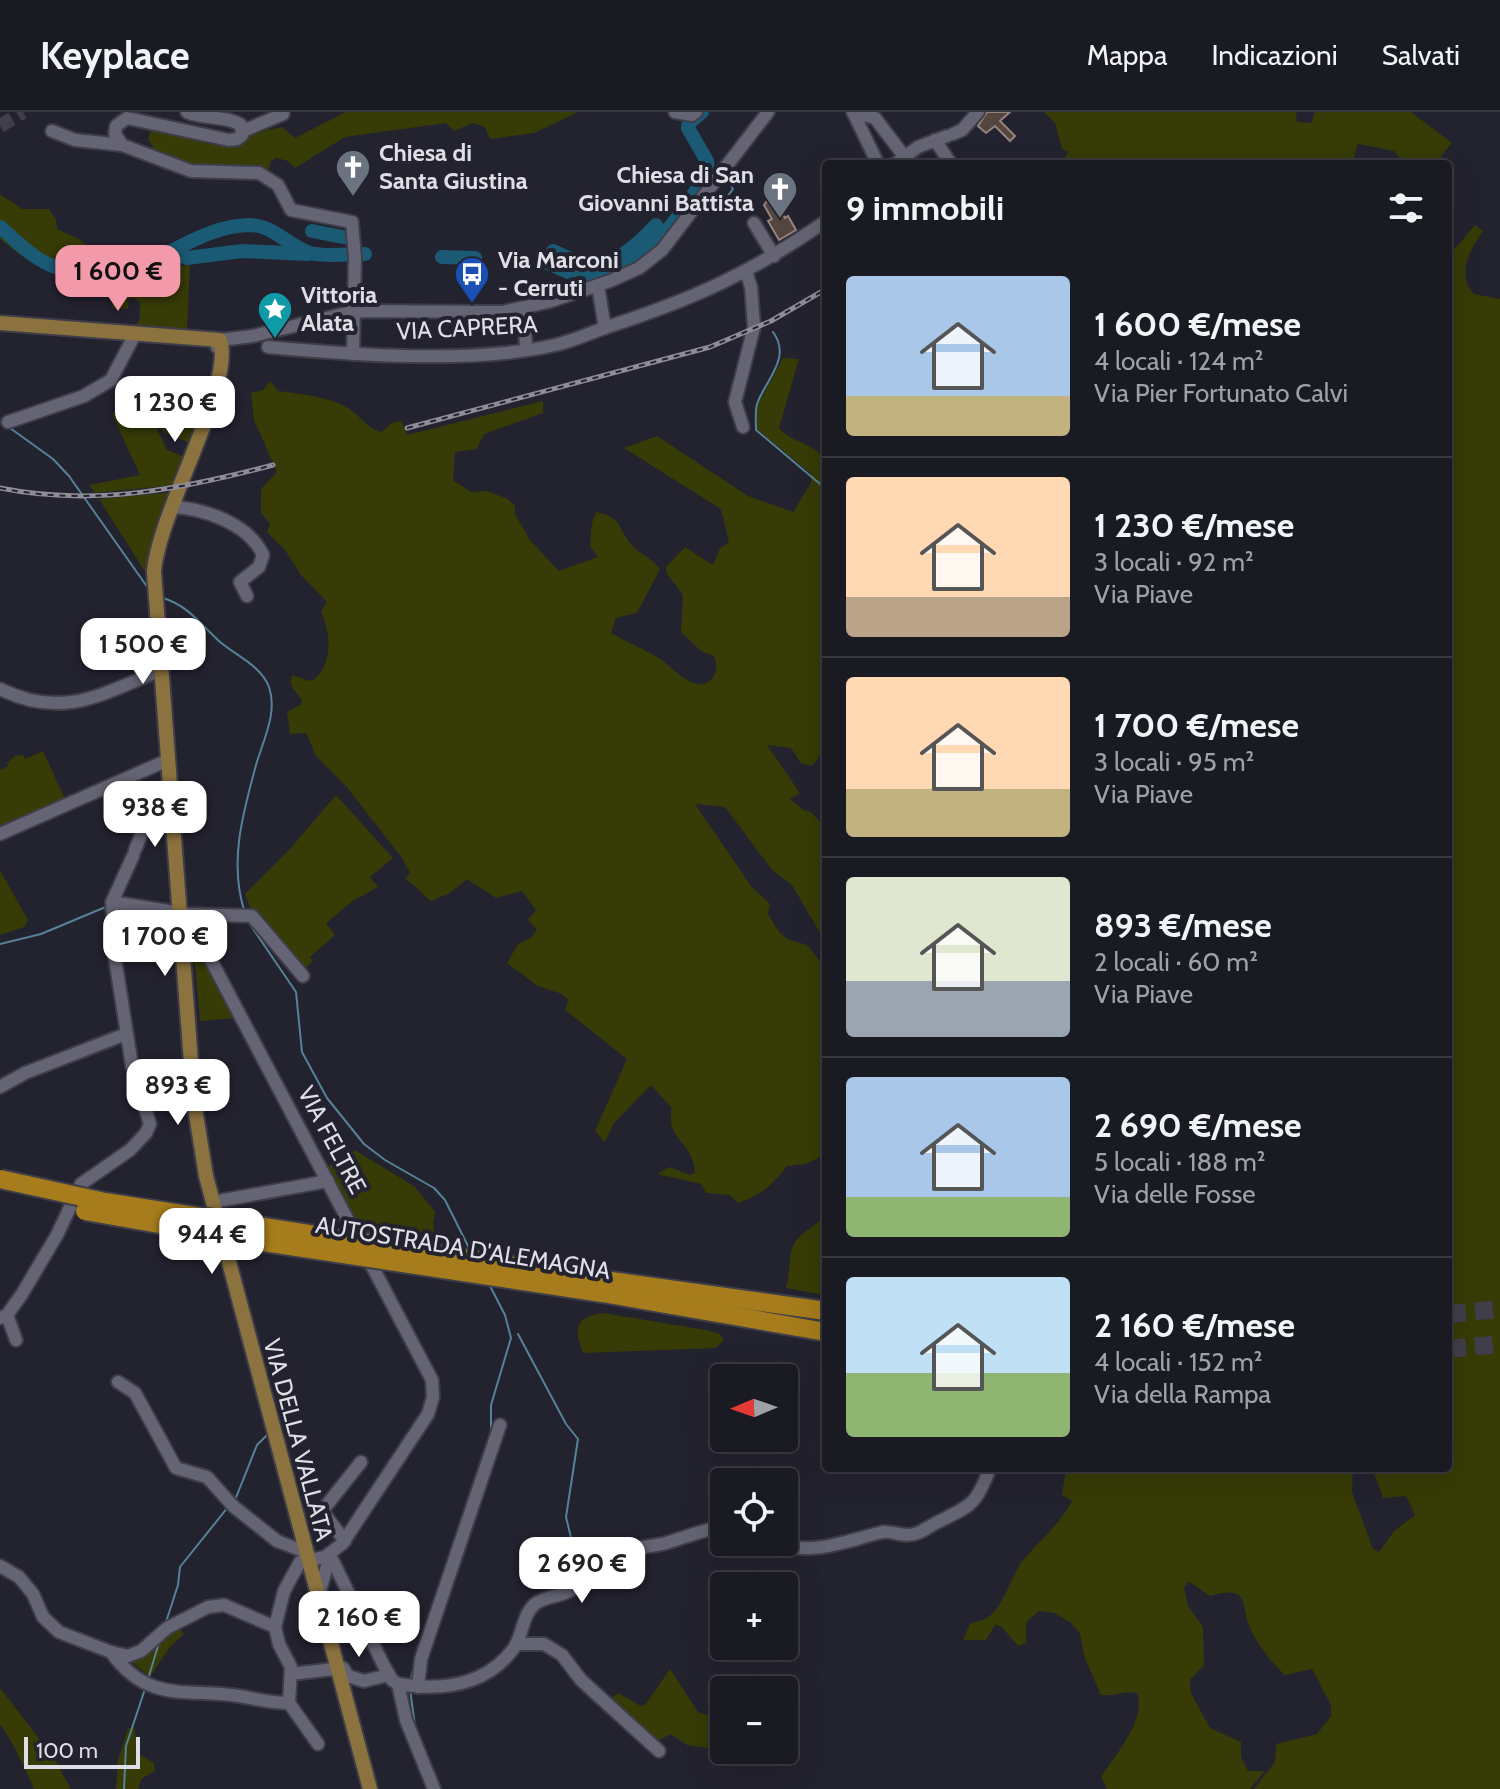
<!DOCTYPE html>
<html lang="it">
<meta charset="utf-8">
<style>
body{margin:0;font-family:Cabin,sans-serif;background:#23232b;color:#f1f3f6;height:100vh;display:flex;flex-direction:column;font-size:30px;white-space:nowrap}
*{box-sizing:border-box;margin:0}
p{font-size:26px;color:#9fa1a6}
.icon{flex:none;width:44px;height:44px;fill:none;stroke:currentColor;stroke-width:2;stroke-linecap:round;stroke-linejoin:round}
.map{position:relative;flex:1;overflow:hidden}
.panel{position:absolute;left:822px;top:48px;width:630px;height:1312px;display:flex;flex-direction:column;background:#1a1a23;border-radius:8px;box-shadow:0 8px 32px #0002,0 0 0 2px #383841}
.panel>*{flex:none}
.needle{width:52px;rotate:268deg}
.tools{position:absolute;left:710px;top:1252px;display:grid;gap:16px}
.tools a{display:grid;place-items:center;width:88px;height:88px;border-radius:8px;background:#1a1a23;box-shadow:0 8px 32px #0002,0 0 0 2px #383841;font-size:40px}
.scale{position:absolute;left:24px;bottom:20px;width:116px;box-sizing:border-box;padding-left:8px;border:4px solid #dedee6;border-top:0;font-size:22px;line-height:28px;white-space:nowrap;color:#dedee6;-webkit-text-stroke:6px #23222f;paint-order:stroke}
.price{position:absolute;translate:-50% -68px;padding:0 18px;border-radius:16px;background:#fff;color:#222;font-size:26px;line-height:52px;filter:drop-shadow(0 2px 4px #0008)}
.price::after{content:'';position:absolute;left:50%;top:48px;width:24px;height:18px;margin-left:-12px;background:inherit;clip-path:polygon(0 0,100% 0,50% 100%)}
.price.on{background:#f39aaa;color:#111}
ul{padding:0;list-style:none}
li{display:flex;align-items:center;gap:24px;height:200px;padding:0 24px}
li+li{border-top:2px solid #383841}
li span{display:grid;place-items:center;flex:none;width:224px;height:160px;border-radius:8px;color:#555}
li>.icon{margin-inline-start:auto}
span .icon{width:96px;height:96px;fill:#fffc;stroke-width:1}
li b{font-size:34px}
h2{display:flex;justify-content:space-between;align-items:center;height:96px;padding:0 24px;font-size:34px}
header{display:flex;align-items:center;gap:48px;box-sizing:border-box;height:112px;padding:0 40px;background:#1a1a23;border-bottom:2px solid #383841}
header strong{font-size:38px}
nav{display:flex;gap:44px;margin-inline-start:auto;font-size:28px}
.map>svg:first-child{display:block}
</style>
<header>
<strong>Keyplace</strong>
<nav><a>Mappa</a><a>Indicazioni</a><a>Salvati</a></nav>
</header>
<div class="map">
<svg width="1500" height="1677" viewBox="0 0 1500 1677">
<rect width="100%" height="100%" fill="#23222f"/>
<!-- green -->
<g fill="#373b06">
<path d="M346,0H578L534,21L490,27L485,15L473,11L454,19L446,11L345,25L295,56L288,49L276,46L271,49L268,61L201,58L156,41L148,27L152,15L236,34L243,24L261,15L263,19L282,15L295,26Z"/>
<path d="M1044,0H1296L1297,10L1311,11L1315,0H1411L1452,31L1441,44L1446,52H1405L1394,39L1358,32L1354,45L1362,52H1061L1068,40L1062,37L1055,11Z"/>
<path d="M0,82L22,97H49L56,108L57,117L79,127L93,139L106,138L104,145L95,150L74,149L71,157L19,142L0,127Z"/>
<path d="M1475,113L1483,119C1469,140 1456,161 1474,182L1500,187V1677H1254L1275,1650L1276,1632L1317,1622L1331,1604V1593L1312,1557L1285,1563C1272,1551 1257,1532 1250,1516C1240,1494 1252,1472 1210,1484L1188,1469L1184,1476L1188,1494L1203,1515L1204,1553L1190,1568L1191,1581L1210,1616L1241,1630V1645L1248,1659H1265L1250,1677H1107L1101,1665C1115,1643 1147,1607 1137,1581C1126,1578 1114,1585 1101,1583L1084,1544L1080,1521L1070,1510L1054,1501L1039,1499L1026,1510V1531L1018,1534L1001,1514L995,1513L986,1528H963L970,1512C979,1508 985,1509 992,1502C1007,1487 1011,1463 1024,1447C1040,1428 1060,1412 1072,1389L1062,1383L1065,1363L1076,1356H1353L1352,1380L1373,1437L1379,1440L1394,1419L1415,1403L1406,1384L1383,1386L1372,1356H1448V145Z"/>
<path d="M157,151L171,155L190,153L187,218L136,214L140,205V191L134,186L129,187L128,197L112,196L118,172L110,171L109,177L87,175V169L127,162Z"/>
<path d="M783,246L799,247L779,316C792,331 815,331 826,349V636L812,654L801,651L791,636L767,633L800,681L790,687L803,698L811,700L826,716V741L821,751L826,758V831L792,773L772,758L725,695L695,692L751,774L770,792L768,802L779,820L787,827L807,833L826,857V1042L806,1052L787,1054C773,1072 761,1084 738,1091L730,1083L706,1081L701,1072L657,1062L670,1055L690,1063L695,1061C694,1038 679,1032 672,1015C670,1009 672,1001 671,995L651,973L614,1011L605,1030L595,1019L627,947L565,898L568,888L562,882L538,874L507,851L518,832L531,826L537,817L528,808L536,798L522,779L496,786L467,767L450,781L431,789C421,782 416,773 405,767L410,761L402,746L346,674L316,644L306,621L290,622L287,600L301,592L302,588C297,580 286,573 293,563L309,569L315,567C334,548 330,521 321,499L327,490L301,463L285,438L267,420L270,412L261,401V377L277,360L254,308L251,281L263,278L270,269L278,279C301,282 326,284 346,295C360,302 365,316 382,320L391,311L401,309L407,323L543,289V301L484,322L477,337L455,340L453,368L471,380L487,379L508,387L515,394V402L530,428L559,459L598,445L590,434L592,411L596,400C621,405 617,413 629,430C637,441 651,445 660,457L637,501L616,506L611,521C626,530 642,536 657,545C669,552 681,567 694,571C713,576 720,559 714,544L701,539L681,520L683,483L667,462L666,455L685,435L713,453L720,436L729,430L721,397L624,336L657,324L748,384L793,400L811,371V362L757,317V294Z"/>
<path d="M207,279L189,331L163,320L160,315L173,283Z"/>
<path d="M143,288L167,338L184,345L176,373L95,381L89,373L140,363L112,302Z"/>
<path d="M174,380L149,466L99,387Z"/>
<path d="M43,639L65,687L0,716V658L8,654L7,651L15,644L23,643L25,647Z"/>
<path d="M336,683L393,746L370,765L378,775L353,789L326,811L335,823L310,845L313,849L301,860L251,799L245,782L289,738Z"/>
<path d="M0,758L28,808L24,815L0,823Z"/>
<path d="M202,837L236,906L200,909L195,852L192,851L191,843Z"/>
<path d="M355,1038L415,1075L435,1100L433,1112L436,1128L403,1139L369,1144L324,1057Z"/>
<path d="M826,1103V1147L820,1151L823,1183L786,1176C791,1161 787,1142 795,1130C803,1119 817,1113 826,1103Z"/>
<path d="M604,1201L706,1218L720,1222L724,1228L716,1236L583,1241C574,1216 574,1205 604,1201Z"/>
<path d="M178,1513L184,1522L170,1535L150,1565L128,1547Z"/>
<path d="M670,1557L698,1600L717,1607L716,1629L712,1637L687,1633L671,1622L659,1628L665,1636H654L606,1591L618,1581L641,1594L645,1593Z"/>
<path d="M0,1576L52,1643L71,1677H34C29,1664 8,1620 0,1613Z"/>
<path d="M134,1615L139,1642L154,1651L155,1659L141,1667L138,1677H116L118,1648L128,1616Z"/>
</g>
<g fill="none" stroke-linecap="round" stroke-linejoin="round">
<!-- stream -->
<g stroke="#558297" stroke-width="2">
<path d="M709,55L717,58"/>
<path d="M721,93L733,77L725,65"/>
<path d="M773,220C792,246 766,267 757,292C755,299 756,310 756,318L826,377"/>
<path d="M10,316L53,347L69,364L148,476"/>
<path d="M163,486C189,494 200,512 220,530C237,544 261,554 269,575C278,600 263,629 256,653C243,701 229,749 244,798"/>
<path d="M247,808L296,880L302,940L327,986L364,1032L385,1048L434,1076L445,1088L471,1140"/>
<path d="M0,832L41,822L108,794"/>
<path d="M490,1174L505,1203L511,1226L491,1293V1320"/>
<path d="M518,1222L566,1312L578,1327L566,1405L575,1442"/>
<path d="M235,1388L257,1333L267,1323"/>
<path d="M166,1510L178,1473L180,1455L228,1395"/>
<path d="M411,1566L419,1534"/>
<path d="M148,1567L159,1531"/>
<path d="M410,1577L415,1614"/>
<path d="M124,1677L126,1634L145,1577"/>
</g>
<!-- river -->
<g stroke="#1a5a75" stroke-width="14">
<path d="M0,115C11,124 21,135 33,143C68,169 119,165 157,146C187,132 214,114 249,113C275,113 287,134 310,141C326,145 348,142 365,142"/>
<path d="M312,119L353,127"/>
<path d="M171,139L187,146L242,139L308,142"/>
<path d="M553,139C564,144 579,152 591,153C616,154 641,129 656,113"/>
<path d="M442,145L475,146"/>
<path d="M548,151C561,157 574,164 589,164C644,164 682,100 708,60L707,49L688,16L689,11L702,0"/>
</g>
</g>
<!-- building -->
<g fill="#55453f" stroke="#95837d" stroke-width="2">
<path d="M987,0H1010L1000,9L1015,24L1010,29L995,14L986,21L978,14Z"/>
<path d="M769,86L773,87L785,106L788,104L796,118L779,128L768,109L772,107L764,93Z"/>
</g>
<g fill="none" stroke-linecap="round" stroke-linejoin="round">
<!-- major-tunnel -->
<path stroke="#3f3e4a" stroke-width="14" stroke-dasharray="14 7" stroke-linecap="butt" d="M0,14L23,0"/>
<!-- highway-tunnel -->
<g stroke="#3f3e4a" stroke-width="18" stroke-dasharray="18 9" stroke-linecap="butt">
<path d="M1448,1202L1500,1197"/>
<path d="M1448,1237L1500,1232"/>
</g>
<!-- minor casing -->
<g stroke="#3e3e49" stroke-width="16">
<g id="minor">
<path d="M675,0L692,3L696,0"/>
<path d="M853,0L875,6L904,44"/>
<path d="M853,0L878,52"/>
<path d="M52,19L75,28L122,33L191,59L259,61L278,73L291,98L352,110L355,146L353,242"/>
<path d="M243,19L283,2"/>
<path d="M953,22L962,18L978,0"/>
<path d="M935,28L951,52"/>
<path d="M122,33L115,22L116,14L127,6L229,28L237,27L242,23L241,13C226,3 204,8 187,0"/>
<path d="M895,52L918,35L947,24"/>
<path d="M754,111L774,144"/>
<path d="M598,174L605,216"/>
<path d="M524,196L526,236"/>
<path d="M217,235L220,228L253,224L355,199L502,200L548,190L610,169L639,156L662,138L768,0"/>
<path d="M268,235C352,243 473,252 555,233C573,229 590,221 607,215C694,187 751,161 826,109"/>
<path d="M8,310L84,284L111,268L135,222"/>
<path d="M743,315L735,290L754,215L751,175L746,160"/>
<path d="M171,395C204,396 249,412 263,443L259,455L240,470L247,484"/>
<path d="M0,577C63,608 102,582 161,558"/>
<path d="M0,722L168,648"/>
<path d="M135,738L154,691L169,670"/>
<path d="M112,790L187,802L252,804L303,864"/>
<path d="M0,975L25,961L126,922"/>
<path d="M213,1090L328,1069"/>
<path d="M7,1203L16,1228"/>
<path d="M0,1206L7,1203L22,1182L57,1123L81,1072L130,1038L146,1021L150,1012L132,954L115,846L112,790L133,744"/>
<path d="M118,1270L135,1281L176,1356L207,1365L233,1394L277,1429L306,1440"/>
<path d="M345,1429L322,1399L361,1350"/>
<path d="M773,1430C813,1445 844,1429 883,1420C891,1419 899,1423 907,1423C919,1423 926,1416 936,1411C970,1393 975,1396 990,1356"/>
<path d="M330,1443L383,1552L392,1568L398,1572"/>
<path d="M0,1454L19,1465L33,1482L43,1505L59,1520L111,1540L128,1544L141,1539L167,1516L208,1495L224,1493L275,1515"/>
<path d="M318,1486L330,1443"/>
<path d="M516,1532H544L562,1543L581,1568L659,1639"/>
<path d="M111,1540C148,1592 187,1576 239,1584C257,1587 271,1591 289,1591L291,1555L279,1532L275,1515L284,1479L300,1450L325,1445L342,1432L428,1302L433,1285L432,1268L192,812L179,801"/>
<path d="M291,1562L343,1556L348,1564L364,1569L389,1563"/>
<path d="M398,1572C441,1579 486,1574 514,1536C523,1523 522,1503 535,1492C546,1483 564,1485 574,1476C592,1460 612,1445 636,1437C645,1434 656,1434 666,1431C686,1425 703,1418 724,1414"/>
<path d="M398,1572L406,1608L434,1677"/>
<path d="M418,1575L421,1547L500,1313"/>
<path d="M289,1591L318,1632"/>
</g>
</g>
<!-- major casing -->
<g stroke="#3e3e49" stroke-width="18">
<path id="major" d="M0,211L220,228C235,272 158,401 154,460L194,990L206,1064L370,1677"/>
</g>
<!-- highway casing -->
<g stroke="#3e3e49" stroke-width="22">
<g id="highway">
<path d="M604,1168L826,1199"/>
<path d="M602,1181L826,1220"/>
</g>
</g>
<!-- minor -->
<use href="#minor" stroke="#656474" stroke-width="12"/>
<!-- major -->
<use href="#major" stroke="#8c723f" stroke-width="14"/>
<!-- highway -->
<use href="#highway" stroke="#a67c1c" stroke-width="18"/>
<!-- rail casing -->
<g stroke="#8e8d97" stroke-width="5">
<g id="rail">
<path d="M407,316L710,235L771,209L826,177"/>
<path d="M0,376C93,395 183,377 273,353"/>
</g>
</g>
<!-- rail -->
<use href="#rail" stroke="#23222f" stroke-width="2" stroke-dasharray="6" stroke-linecap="butt"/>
<!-- highway-bridge casing -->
<g stroke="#3e3e49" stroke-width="22" stroke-linecap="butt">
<g id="highway-bridge">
<path d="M0,1067L105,1090L604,1168"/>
<path d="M85,1099L249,1128L602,1181"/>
</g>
</g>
<!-- highway-bridge -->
<use href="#highway-bridge" stroke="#a67c1c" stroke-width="18"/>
</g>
<!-- icons -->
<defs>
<g id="church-pin" transform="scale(1.8)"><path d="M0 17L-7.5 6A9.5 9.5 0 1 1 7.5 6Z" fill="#6b7280" stroke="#23222f"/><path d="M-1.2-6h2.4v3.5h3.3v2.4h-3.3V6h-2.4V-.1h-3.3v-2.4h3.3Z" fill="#fff"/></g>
<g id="bus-pin" transform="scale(1.8)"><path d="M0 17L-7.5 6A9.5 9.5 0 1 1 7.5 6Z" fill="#1a4fb4" stroke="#23222f"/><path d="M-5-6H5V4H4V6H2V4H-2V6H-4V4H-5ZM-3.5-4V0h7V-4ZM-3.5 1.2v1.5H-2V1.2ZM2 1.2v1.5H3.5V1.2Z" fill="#fff"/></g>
<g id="sight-pin" transform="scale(1.8)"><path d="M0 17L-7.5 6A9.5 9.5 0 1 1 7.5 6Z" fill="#0f9aa8" stroke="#23222f"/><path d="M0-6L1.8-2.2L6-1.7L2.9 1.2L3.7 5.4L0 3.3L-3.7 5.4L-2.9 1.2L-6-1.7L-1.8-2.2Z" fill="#fff"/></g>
</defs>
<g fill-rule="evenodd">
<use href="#church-pin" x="353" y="55"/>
<use href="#church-pin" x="780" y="77"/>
<use href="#bus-pin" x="472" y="162"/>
<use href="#sight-pin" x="275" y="197"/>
</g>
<g text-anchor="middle" stroke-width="8" stroke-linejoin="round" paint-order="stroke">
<!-- poi labels -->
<g font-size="24" font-weight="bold" fill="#dedee6" stroke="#23222f" text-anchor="start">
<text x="379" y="49">Chiesa di<tspan x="379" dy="28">Santa Giustina</tspan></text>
<text x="754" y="71" text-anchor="end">Chiesa di San<tspan x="754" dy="28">Giovanni Battista</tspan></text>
<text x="498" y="156">Via Marconi<tspan x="498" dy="28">- Cerruti</tspan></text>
<text x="301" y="191">Vittoria<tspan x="301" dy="28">Alata</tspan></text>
</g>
<!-- street labels -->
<g font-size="24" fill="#dedee6" stroke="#23222f">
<text transform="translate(467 216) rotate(-3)" y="8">VIA CAPRERA</text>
<text transform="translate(332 1028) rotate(62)" y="8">VIA FELTRE</text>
<text transform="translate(463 1136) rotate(9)" y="8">AUTOSTRADA D'ALEMAGNA</text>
<text transform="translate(298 1328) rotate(75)" y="8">VIA DELLA VALLATA</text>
</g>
</g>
</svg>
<div class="tools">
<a><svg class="needle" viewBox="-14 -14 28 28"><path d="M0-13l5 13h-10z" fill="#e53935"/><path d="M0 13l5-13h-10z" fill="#9fa1a6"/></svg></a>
<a><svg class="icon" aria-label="locate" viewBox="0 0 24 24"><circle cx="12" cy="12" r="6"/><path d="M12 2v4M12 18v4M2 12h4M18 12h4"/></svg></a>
<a>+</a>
<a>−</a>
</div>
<div class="scale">100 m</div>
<b class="price on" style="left:118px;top:201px">1 600 €</b>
<b class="price" style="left:175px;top:332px">1 230 €</b>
<b class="price" style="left:143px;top:574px">1 500 €</b>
<b class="price" style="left:155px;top:737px">938 €</b>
<b class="price" style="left:165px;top:866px">1 700 €</b>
<b class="price" style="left:178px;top:1015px">893 €</b>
<b class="price" style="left:212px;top:1164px">944 €</b>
<b class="price" style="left:582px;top:1493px">2 690 €</b>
<b class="price" style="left:359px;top:1547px">2 160 €</b>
<section class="panel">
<h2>9 immobili<svg class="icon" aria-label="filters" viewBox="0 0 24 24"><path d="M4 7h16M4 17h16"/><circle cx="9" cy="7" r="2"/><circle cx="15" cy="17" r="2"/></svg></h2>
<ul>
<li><span style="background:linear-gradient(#a9c7e8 75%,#c2b280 0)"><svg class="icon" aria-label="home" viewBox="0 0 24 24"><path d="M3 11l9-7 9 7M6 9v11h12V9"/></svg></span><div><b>1 600 €/mese</b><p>4 locali · 124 m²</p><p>Via Pier Fortunato Calvi</p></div></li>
<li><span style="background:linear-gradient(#ffd9b3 75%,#b9a48a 0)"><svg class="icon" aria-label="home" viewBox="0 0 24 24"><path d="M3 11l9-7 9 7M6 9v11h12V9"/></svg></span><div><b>1 230 €/mese</b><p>3 locali · 92 m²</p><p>Via Piave</p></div></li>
<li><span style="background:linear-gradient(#ffd9b3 70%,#c2b280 0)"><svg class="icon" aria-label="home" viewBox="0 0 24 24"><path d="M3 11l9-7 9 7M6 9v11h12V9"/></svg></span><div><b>1 700 €/mese</b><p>3 locali · 95 m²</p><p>Via Piave</p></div></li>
<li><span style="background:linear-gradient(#dfe7d0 65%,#9aa5b1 0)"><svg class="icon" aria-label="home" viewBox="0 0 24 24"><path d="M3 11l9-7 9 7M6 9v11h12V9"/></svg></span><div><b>893 €/mese</b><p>2 locali · 60 m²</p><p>Via Piave</p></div></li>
<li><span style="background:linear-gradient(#a9c7e8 75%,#8fb573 0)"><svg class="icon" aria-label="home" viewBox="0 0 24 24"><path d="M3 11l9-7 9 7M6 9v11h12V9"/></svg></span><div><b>2 690 €/mese</b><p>5 locali · 188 m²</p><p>Via delle Fosse</p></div></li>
<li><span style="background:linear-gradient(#bfe0f5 60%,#8fb573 0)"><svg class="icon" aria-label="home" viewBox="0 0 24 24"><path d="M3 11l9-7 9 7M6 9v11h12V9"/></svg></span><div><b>2 160 €/mese</b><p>4 locali · 152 m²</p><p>Via della Rampa</p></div></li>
</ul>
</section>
</div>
